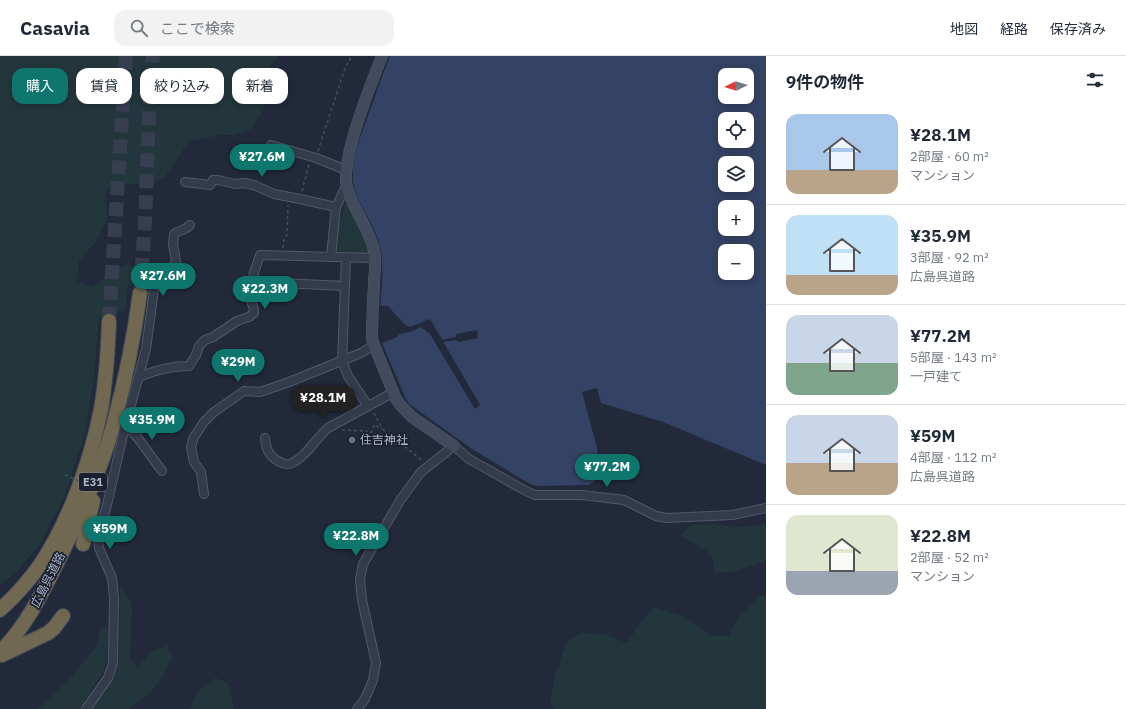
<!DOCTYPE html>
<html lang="ja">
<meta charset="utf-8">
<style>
body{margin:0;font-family:"IBM Plex Sans","Noto Sans JP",sans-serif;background:#f2f2f3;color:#1f2937;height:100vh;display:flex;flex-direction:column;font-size:15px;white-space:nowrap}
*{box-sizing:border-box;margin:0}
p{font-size:13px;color:#747a83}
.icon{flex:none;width:22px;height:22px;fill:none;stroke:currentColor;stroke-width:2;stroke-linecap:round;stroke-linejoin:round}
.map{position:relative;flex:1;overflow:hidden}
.sheet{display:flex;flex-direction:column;background:#fff;width:360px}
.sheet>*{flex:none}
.banner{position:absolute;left:12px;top:12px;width:380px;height:36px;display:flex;gap:8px}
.needle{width:26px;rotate:265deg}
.controls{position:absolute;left:718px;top:12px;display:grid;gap:8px}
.controls a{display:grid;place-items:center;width:36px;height:36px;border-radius:8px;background:#fff;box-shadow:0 2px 6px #0003;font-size:20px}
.price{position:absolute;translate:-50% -34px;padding:0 9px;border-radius:14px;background:#0f766e;color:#fff;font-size:13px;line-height:26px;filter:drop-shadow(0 1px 2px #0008)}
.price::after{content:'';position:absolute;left:50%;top:24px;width:12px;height:9px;margin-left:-6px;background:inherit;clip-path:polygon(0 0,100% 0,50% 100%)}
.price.active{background:#222;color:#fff}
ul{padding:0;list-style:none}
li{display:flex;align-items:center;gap:12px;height:100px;padding:0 20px}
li+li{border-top:1px solid #e0e1e3}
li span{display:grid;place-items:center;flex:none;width:112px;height:80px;border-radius:12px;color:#555}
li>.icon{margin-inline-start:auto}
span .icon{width:48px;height:48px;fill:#fffc;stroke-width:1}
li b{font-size:17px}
h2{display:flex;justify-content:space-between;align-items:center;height:48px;padding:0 20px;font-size:17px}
.pill{padding:0 14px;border-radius:12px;background:#fff;box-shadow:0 2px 6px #0003;font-size:14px;line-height:36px}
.pill.active{background:#0f766e;color:#fff}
header{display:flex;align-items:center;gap:24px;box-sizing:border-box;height:56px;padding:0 20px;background:#fff;border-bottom:1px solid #e0e1e3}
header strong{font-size:19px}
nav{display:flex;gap:22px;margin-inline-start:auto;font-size:14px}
.search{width:280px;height:36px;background:#f2f2f3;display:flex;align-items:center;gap:10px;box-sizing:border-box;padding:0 14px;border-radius:12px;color:#747a83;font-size:15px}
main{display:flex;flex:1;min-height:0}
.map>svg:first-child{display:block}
</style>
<header>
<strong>Casavia</strong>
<div class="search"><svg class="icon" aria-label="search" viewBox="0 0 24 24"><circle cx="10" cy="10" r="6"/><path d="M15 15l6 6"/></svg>ここで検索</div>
<nav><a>地図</a><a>経路</a><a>保存済み</a></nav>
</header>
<main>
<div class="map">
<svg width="766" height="653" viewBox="0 0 766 653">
<rect width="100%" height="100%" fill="#21293b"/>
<!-- green -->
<g fill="#23363c">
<path d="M0,0H278L262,22L265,51L251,73L234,79H221L189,85L165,121L147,129L114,127L106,137L107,163L96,185L79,205L77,225L92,231L124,209H145L148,227L128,230L125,255L99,261L94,323L85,378L64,441L40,488L16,517L0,529Z"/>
<path d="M347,146L362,168L372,201L334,200L336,164H341C344,158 341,151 347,146Z"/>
<path d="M711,468L742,471L766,468V505L733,516H715L712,499L681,479L691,469Z"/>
<path d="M120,529L132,548L130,605L138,610L152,595L168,590L172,602L161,623L149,638L129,653H90L113,624L119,606Z"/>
<path d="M760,540H766V653H556L550,647L555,620L567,585L583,576L610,580L627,587L641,566L654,551L684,560L712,580L729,579L739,560Z"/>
<path d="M108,570L109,594L104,614L80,653H38L66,627L96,591L101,571Z"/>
<path d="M215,622L228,626L234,653H190L198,635Z"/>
</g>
<!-- water -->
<path fill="#344263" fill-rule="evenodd" d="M390,0H766V409L663,366L601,347L597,332L582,336L597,392L598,409L594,426L588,429L535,430L523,424L472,393L409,348L405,341L382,287L397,281L399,278L410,276L421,271L430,278L475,353L480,349L430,263L410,271L404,268L388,250H380C382,228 385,205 378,183C372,165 359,150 354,131C349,106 361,80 369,57C376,38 382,19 390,0ZM725,19H747V41H725ZM725,63H747V85H725ZM725,107H747V129H725ZM725,151H747V173H725ZM725,195H747V217H725Z"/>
<!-- pier -->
<path fill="#21293b" d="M477,274L478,282L458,286L457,284L441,286V284L456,281V278Z"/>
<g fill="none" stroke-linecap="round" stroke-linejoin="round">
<!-- highway-tunnel -->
<g stroke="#363e50" stroke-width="14" stroke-dasharray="14 7" stroke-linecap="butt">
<path d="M140,237L145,166L150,34L153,0"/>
<path d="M109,265L126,0"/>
</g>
<!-- street casing -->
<g stroke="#525969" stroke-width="10">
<g id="street">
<path d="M271,89L316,102L346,114"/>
<path d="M185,126L210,129L213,124H218L235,128L244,127L254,129L274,138L300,143L336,151"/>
<path d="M331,201L336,151L346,130"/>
<path d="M346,202L342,305L348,320L368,350"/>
<path d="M281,227L345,230"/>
<path d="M139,321C157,314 170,310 189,310L196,299L199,290L205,284L213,281L237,265L249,261L254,257C255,250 249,245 250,239C250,225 256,211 260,199L375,202"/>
<path d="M126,369L137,381L162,415"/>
<path d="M265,382C266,392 268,399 278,405C282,407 285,409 289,408C304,404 316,382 328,372L394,336"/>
<path d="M204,438L201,416L194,406L191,391L194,381L204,366L214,356L244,335L260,336L289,326L361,297L374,289"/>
<path d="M86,653L108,622L113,607L114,542L112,522L99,492L98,482L107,449L123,379L146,293L155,226L172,212L176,205L173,188L174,178C179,173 184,176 190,169"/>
<path d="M357,653L365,643L373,624L376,607L362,544L360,523L363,508L401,443L421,416L454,390L469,403L526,435L535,439H582L624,444L656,460L667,462L732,459L766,452"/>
</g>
</g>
<!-- secondary casing -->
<g stroke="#525969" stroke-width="12">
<path id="secondary" d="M382,0C371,28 340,104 347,131C353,155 372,175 375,201C376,210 374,219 374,228C373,246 372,264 372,283L376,294L396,343L402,351L412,361L454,390"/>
</g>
<!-- highway casing -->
<g stroke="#3f4656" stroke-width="16">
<g id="highway">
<path d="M83,488L93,445"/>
<path d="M0,554C15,540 29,525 40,509C69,466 91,404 101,353C106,324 108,295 109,265"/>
<path d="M0,596C26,571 42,537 58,505C79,462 100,417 113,370C125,326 134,282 140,237"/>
<path d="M2,599L48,577L54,572L63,560"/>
</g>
</g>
<!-- path -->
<g stroke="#405359" stroke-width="1.5" stroke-dasharray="3 3" stroke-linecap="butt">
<path d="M318,95L345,12L352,0"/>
<path d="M302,135L309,108"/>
<path d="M283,192L284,183L287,179L288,149"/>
<path d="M374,357L382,372L397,388L400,387L423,405"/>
<path d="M342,374L367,375L366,380"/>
<path d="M366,379H370L375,368L380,373L382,372"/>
</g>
<!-- street -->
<use href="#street" stroke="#343b4b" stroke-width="8"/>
<!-- secondary -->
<use href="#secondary" stroke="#424a5e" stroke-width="11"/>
<!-- highway -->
<use href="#highway" stroke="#716851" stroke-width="14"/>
<!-- path-bridge -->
<path stroke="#405359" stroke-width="1.5" stroke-dasharray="3 3" stroke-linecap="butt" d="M65,419L110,438"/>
</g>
<!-- markers -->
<circle fill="#6b7280" stroke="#1a2030" stroke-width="1.5" cx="352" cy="384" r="4"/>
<g text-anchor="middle" stroke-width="3.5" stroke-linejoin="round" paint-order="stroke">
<!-- shield labels -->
<rect fill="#1a2030" stroke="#82899a" stroke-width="1" x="79" y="417" width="28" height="18" rx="3"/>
<g font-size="11" font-weight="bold" fill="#afb6c7">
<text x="93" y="430">E31</text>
</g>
<!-- poi labels -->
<g font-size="12" fill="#afb6c7" stroke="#1a2030" text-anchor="start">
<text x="360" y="388">住吉神社</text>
</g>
<!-- street labels -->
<g font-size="12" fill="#afb6c7" stroke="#1a2030">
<text transform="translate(48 524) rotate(-63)" y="4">広島呉道路</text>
</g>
</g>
</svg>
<div class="controls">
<a><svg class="needle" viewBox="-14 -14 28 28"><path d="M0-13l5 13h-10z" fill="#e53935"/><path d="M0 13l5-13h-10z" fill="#747a83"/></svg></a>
<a><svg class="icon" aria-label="locate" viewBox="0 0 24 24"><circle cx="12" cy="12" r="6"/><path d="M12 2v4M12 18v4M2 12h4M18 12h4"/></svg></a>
<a><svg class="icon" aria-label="layers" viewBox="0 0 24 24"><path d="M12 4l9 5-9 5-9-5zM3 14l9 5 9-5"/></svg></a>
<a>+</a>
<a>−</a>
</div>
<b class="price" style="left:262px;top:122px">¥27.6M</b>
<b class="price" style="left:163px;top:241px">¥27.6M</b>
<b class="price" style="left:265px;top:254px">¥22.3M</b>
<b class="price" style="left:238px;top:327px">¥29M</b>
<b class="price active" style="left:323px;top:363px">¥28.1M</b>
<b class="price" style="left:152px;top:385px">¥35.9M</b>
<b class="price" style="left:607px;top:432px">¥77.2M</b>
<b class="price" style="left:110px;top:494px">¥59M</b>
<b class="price" style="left:356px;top:501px">¥22.8M</b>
<div class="banner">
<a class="pill active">購入</a>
<a class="pill">賃貸</a>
<a class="pill">絞り込み</a>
<a class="pill">新着</a>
</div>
</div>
<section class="sheet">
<h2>9件の物件<svg class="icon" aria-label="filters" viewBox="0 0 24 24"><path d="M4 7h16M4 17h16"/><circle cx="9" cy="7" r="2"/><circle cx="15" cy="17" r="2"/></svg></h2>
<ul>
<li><span style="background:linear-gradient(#a9c7e8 70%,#b9a48a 0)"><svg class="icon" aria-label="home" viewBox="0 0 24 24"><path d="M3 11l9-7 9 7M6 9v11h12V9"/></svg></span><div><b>¥28.1M</b><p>2部屋 · 60 m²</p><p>マンション</p></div></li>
<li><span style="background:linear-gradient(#bfe0f5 75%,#b9a48a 0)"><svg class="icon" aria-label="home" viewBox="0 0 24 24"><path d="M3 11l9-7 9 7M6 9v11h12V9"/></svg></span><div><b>¥35.9M</b><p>3部屋 · 92 m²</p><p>広島呉道路</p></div></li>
<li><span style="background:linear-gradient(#c9d6e8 60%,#7fa58c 0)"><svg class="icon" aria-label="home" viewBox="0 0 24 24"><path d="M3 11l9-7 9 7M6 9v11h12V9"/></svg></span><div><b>¥77.2M</b><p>5部屋 · 143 m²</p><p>一戸建て</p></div></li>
<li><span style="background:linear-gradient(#c9d6e8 60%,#b9a48a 0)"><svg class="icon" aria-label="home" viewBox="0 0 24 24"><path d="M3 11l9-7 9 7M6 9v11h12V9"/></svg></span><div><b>¥59M</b><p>4部屋 · 112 m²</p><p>広島呉道路</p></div></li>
<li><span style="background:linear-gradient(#dfe7d0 70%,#9aa5b1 0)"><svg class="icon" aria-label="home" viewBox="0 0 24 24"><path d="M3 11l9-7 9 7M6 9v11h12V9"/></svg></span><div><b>¥22.8M</b><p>2部屋 · 52 m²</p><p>マンション</p></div></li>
</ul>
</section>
</main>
